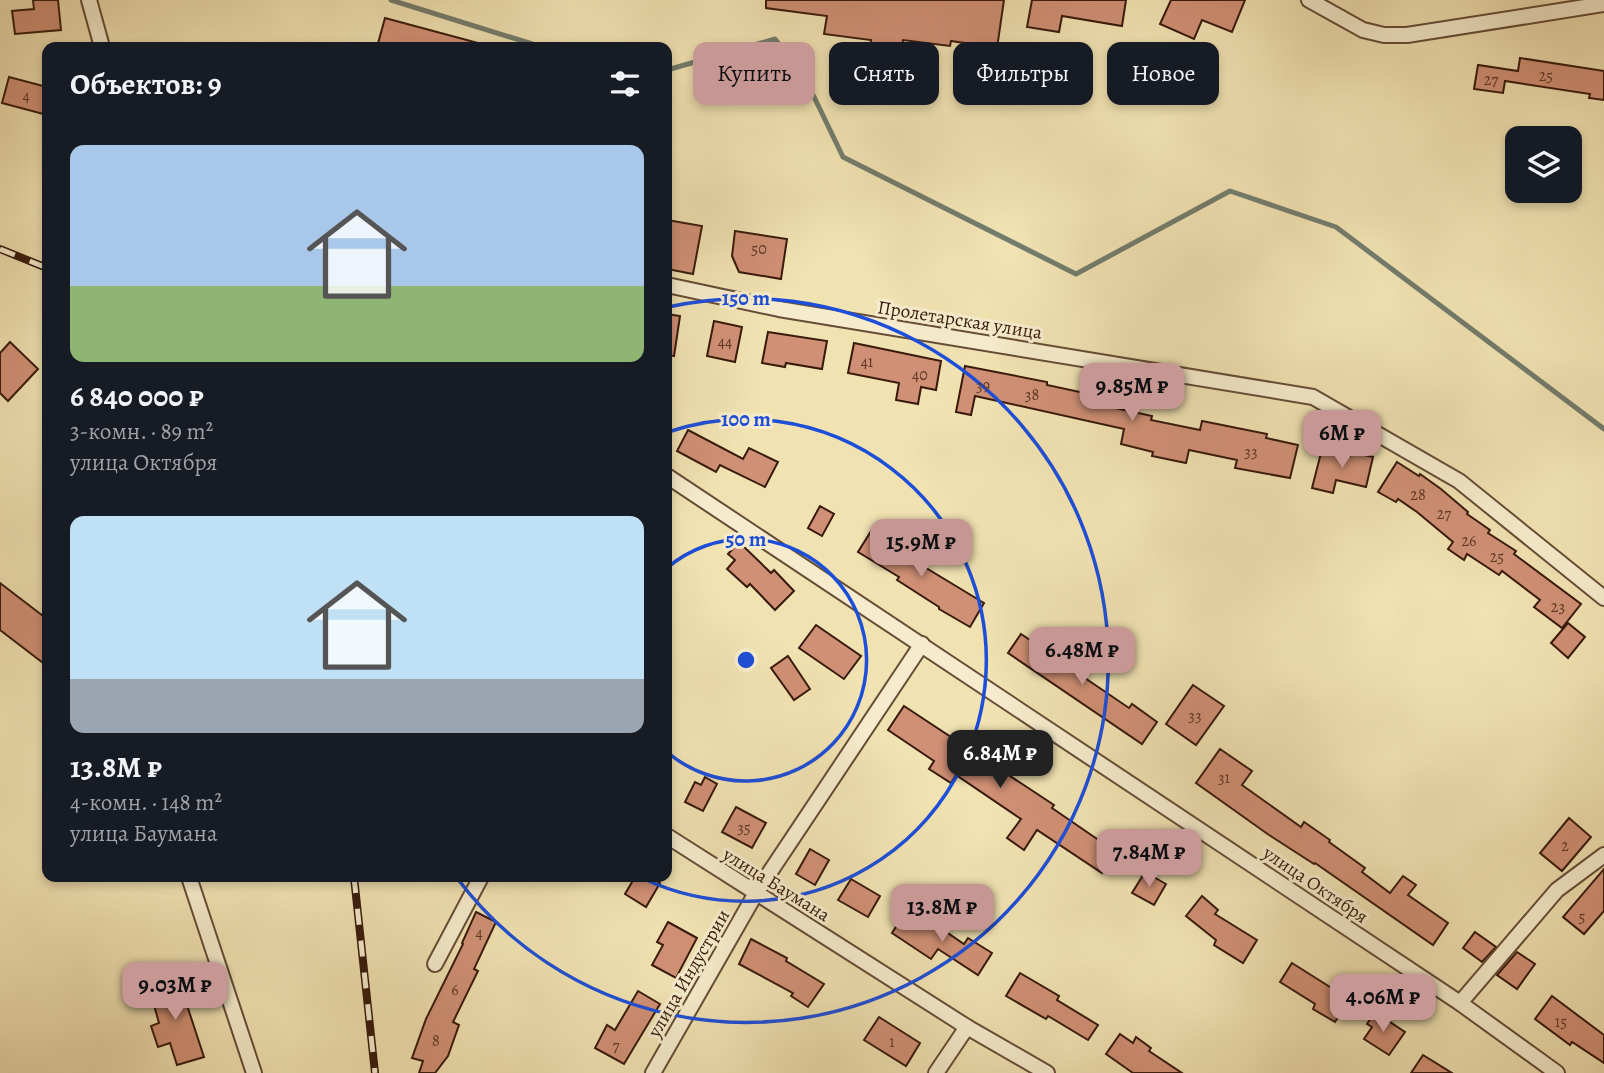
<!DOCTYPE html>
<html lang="ru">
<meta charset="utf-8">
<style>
body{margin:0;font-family:Alegreya,serif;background:#242831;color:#f1f3f6;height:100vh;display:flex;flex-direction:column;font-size:26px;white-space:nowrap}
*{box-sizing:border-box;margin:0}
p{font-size:23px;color:#9ea1a6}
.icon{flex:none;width:38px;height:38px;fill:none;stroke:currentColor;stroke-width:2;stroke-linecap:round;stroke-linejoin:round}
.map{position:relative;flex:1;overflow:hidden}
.details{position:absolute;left:42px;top:42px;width:630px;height:840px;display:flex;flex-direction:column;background:#171b24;border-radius:14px;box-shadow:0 4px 10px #0003}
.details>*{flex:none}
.top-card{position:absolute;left:693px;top:42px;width:665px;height:63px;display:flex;gap:14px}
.fabs{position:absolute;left:1505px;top:126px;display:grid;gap:14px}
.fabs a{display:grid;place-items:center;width:77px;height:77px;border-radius:14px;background:#171b24;box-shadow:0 4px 10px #0003;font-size:35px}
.price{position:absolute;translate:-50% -60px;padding:0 16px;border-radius:14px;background:#c59692;color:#111;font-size:23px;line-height:46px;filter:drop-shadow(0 2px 4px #0008)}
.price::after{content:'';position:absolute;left:50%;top:42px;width:21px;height:16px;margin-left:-10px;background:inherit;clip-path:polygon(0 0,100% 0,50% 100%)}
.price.current{background:#222;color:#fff}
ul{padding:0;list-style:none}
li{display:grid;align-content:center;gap:14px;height:371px;padding:0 28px}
li span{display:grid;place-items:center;height:217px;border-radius:14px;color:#555}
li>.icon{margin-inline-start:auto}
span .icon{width:126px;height:126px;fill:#fffc;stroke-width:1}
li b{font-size:30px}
h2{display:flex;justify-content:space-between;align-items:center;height:84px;padding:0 28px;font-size:30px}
.pill{padding:0 24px;border-radius:14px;background:#171b24;box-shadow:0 4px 10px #0003;font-size:24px;line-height:63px}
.pill.current{background:#c59692;color:#111}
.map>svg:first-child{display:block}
</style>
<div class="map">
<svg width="1604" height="1073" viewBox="0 0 1604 1073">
<rect width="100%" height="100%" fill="#f1e2b2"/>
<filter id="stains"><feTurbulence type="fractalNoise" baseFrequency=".00286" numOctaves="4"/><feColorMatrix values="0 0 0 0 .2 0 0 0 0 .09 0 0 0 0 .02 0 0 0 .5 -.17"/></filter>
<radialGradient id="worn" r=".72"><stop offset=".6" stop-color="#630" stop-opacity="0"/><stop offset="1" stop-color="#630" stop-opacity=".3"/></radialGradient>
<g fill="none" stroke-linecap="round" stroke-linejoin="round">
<!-- stream -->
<g stroke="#737c6c" stroke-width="5">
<path d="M391,0L542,47"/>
<path d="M667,70L775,39L803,74L843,157L1076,274L1230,191L1336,227L1604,429"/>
</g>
</g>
<!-- building -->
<g fill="#d09075" stroke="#381a0c" stroke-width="2">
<path d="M33,0H58L61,30L15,34L12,11L34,9Z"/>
<path d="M766,0H1004L997,48L951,41L950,46L903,40L901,51L870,48L871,40L824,34L827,16L766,8Z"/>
<path d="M1032,0H1126L1122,26L1062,16L1059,32L1027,27Z"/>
<path d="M1171,0H1245L1232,32L1202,20L1194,39L1160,24Z"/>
<path d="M385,18L478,43V47H377Z"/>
<path d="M1520,58L1604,71V100L1589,98L1590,94L1505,81L1503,93L1474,89L1478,65L1518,71Z"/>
<path d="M9,77L47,87V115L2,103Z"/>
<path d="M667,220L702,226L693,274L667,269Z"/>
<path d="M735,231L787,239L781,279L739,272L732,256Z"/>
<path d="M667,314L680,316L674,356L667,355Z"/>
<path d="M714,321L742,327L735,362L707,356Z"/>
<path d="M768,332L827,341L822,369L786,363L785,367L762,363Z"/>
<path d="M10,342L38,369L8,401L0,393V353Z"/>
<path d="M854,343L941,361L936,390L921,387L918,404L896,400L899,383L848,373Z"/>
<path d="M965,366L1047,382V385L1108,398L1106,406L1152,416L1151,420L1200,430L1202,421L1267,434L1266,438L1298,445L1290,478L1235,468L1237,460L1189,450L1186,463L1152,456L1153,452L1121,444L1124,429L975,396L971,415L956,412Z"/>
<path d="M688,430L743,459L749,448L778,462L765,487L720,465L716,472L677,451Z"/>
<path d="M1322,449L1350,456L1351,452L1373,457L1366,487L1336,480L1333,493L1312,488Z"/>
<path d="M1397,462L1419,476L1420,474L1441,489L1468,512L1467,514L1490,530L1488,533L1516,551L1514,554L1581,604L1562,628L1534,607L1540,600L1502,571L1499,575L1467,554L1464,560L1448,549L1453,542L1417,512L1398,499L1396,502L1378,492Z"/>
<path d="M820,506L834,514L822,536L808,528Z"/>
<path d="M873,528L901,546L898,551L984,603L970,627L939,609V607L897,580L899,577L858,552Z"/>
<path d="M739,542L771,573L774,570L794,591L775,610L750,584L747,587L727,569L735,560L728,554Z"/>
<path d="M0,583L47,619V666L0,630Z"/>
<path d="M1568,623L1585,637L1568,658L1551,643Z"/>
<path d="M816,625L861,656L844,679L799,648Z"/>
<path d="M1021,634L1048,652L1057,638L1073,649L1063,663L1129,708L1132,704L1157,722L1142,744L1008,653Z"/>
<path d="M788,656L810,689L794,700L771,668Z"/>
<path d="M1193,685L1224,706L1196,745L1166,724Z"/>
<path d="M904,706L1054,805L1052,808L1116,852L1102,873L1037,830L1024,850L1007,838L1021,819L956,775L951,783L929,769L934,761L888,730Z"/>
<path d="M1220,749L1252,771L1242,785L1301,827L1304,822L1330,840L1329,842L1365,868L1362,872L1390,893L1403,876L1416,885L1408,895L1448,923L1433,945L1315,863L1314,864L1269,835L1196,783Z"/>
<path d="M705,777L717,784L703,811L685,802L695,782L701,785Z"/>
<path d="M736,807L766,823L752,848L722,832Z"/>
<path d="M1569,818L1591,837L1562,871L1540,853Z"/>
<path d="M810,849L829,860L815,885L796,874Z"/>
<path d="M1604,869V911L1584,934L1563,917Z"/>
<path d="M1145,872L1166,884L1154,905L1132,893Z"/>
<path d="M635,877H650L660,883L646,907L625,894Z"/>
<path d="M851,879L880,896L868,917L838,900Z"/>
<path d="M1202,896L1218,910L1215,914L1257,940L1243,963L1214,945L1216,940L1186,916Z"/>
<path d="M476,912L496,922L474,969L478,971L453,1022L459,1025L448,1056L435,1073H419L423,1061L412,1058L426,1019L463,944L462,943Z"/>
<path d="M923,916L964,944L968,938L992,953L978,975L938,949L931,959L892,933L901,919L915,928Z"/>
<path d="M668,922L697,938L676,978L652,965L663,945L657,942Z"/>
<path d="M1475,932L1496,947L1482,962L1463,948Z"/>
<path d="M751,939L787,958L786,961L824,984L808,1007L791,996L793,993L739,964Z"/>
<path d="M1517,952L1535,964L1517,989L1497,975Z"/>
<path d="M1292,963L1349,999L1335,1022L1313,1009L1315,1004L1280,982Z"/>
<path d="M1020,973L1059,996L1057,1000L1098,1025L1088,1040L1048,1016L1046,1019L1006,996Z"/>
<path d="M178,978L204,1057L177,1065L170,1043L158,1047L151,1026L159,1023L149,987Z"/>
<path d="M638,991L660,1004L624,1064L595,1048L607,1025L615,1030Z"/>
<path d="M1552,996L1604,1035V1063L1572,1042L1570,1045L1535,1019Z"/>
<path d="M1375,1012L1405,1032L1389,1055L1364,1039L1372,1027L1367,1024Z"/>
<path d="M879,1017L920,1043L906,1066L864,1040Z"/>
<path d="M1120,1034L1133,1043L1136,1037L1151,1048L1149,1051L1182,1073H1133L1106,1054Z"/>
<path d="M1423,1055L1452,1073H1411Z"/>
</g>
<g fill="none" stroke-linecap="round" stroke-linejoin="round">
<!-- street casing -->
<g stroke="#664c36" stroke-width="18">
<g id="street">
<path d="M89,0L102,47"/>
<path d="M1309,0L1363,30L1384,35H1407L1604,4"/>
<path d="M667,285L779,309L1313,397L1459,481L1604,598"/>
<path d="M667,476L1460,1003L1557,1073"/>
<path d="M667,836L967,1027L1047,1073"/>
<path d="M189,877L254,1073"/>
<path d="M435,964L481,877"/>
<path d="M1460,1003L1557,890L1604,855"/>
<path d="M653,1073L756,893L922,644"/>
<path d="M936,1073L967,1027"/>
</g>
</g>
<!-- street -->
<use href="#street" stroke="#f6eccd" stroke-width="14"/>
<!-- rail casing -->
<g stroke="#381a0c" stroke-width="8">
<g id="rail">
<path d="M0,249L47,268"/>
<path d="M354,877L375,1073"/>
</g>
</g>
<!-- rail -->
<use href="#rail" stroke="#f6eccd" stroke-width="5" stroke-dasharray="16" stroke-linecap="butt"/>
</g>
<!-- distance rings -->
<g fill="none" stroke="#1d4ed8" stroke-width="3.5">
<path d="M667 568A121 121 0 1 1 667 752"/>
<path d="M668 432A241 241 0 1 1 642 878"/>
<path d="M668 307A362 362 0 1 1 457 878"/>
</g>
<g text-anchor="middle" stroke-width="6" stroke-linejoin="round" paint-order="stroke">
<!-- number labels -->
<g font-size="16" fill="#5e3826">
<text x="1546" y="81">25</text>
<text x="1491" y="85">27</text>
<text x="26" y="101">4</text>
<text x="759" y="254">50</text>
<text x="725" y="347">44</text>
<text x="867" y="367">41</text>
<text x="920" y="380">40</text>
<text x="983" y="391">39</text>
<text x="1032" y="400">38</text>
<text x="1251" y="457">33</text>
<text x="1418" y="500">28</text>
<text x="1444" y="519">27</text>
<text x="1469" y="546">26</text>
<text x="1497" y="562">25</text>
<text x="1558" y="612">23</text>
<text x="1195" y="721">33</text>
<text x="1224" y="783">31</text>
<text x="744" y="833">35</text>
<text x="1565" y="851">2</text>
<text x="1582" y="922">5</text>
<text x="479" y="938">4</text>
<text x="455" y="995">6</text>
<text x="1561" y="1027">15</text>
<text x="436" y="1046">8</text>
<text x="892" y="1047">1</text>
<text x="616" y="1051">7</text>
</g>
<!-- street labels -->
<g font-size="19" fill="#381a0c" stroke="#f6eccd">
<text transform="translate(960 319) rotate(9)" y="7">Пролетарская улица</text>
<text transform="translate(777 884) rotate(32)" y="7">улица Баумана</text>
<text transform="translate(1316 884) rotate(34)" y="7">улица Октября</text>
<text transform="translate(688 973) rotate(-60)" y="7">улица Индустрии</text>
</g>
</g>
<circle cx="746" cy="660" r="10" fill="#1d4ed8" stroke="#f6eccd" stroke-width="3.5"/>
<g font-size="21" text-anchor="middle" font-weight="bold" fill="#1d4ed8" stroke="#f6eccd" stroke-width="6" stroke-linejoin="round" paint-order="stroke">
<text x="746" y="305">150 m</text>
<text x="746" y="426">100 m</text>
<text x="746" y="546">50 m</text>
</g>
<rect width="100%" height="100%" filter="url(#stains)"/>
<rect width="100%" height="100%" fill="url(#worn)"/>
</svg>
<div class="fabs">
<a><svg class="icon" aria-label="layers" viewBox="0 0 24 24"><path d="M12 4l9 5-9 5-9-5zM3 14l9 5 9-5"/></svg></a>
</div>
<b class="price" style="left:1132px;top:423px">9.85M ₽</b>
<b class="price" style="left:1342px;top:470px">6M ₽</b>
<b class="price" style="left:921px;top:579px">15.9M ₽</b>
<b class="price" style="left:1082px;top:687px">6.48M ₽</b>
<b class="price current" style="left:1000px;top:790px">6.84M ₽</b>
<b class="price" style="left:1149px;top:889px">7.84M ₽</b>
<b class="price" style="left:942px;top:944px">13.8M ₽</b>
<b class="price" style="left:175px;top:1022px">9.03M ₽</b>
<b class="price" style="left:1383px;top:1034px">4.06M ₽</b>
<div class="top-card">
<a class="pill current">Купить</a>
<a class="pill">Снять</a>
<a class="pill">Фильтры</a>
<a class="pill">Новое</a>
</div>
<section class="details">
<h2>Объектов: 9<svg class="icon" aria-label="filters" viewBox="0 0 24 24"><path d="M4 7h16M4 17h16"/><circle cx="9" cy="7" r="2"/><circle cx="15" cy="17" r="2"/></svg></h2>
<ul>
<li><span style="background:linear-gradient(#a9c7e8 65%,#8fb573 0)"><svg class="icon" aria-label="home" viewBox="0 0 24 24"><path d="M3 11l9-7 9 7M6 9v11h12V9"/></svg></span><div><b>6 840 000 ₽</b><p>3-комн. · 89 m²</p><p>улица Октября</p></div></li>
<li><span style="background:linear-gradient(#bfe0f5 75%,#9aa5b1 0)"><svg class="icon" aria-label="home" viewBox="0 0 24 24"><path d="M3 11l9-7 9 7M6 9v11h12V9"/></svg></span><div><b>13.8M ₽</b><p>4-комн. · 148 m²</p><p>улица Баумана</p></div></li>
</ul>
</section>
</div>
